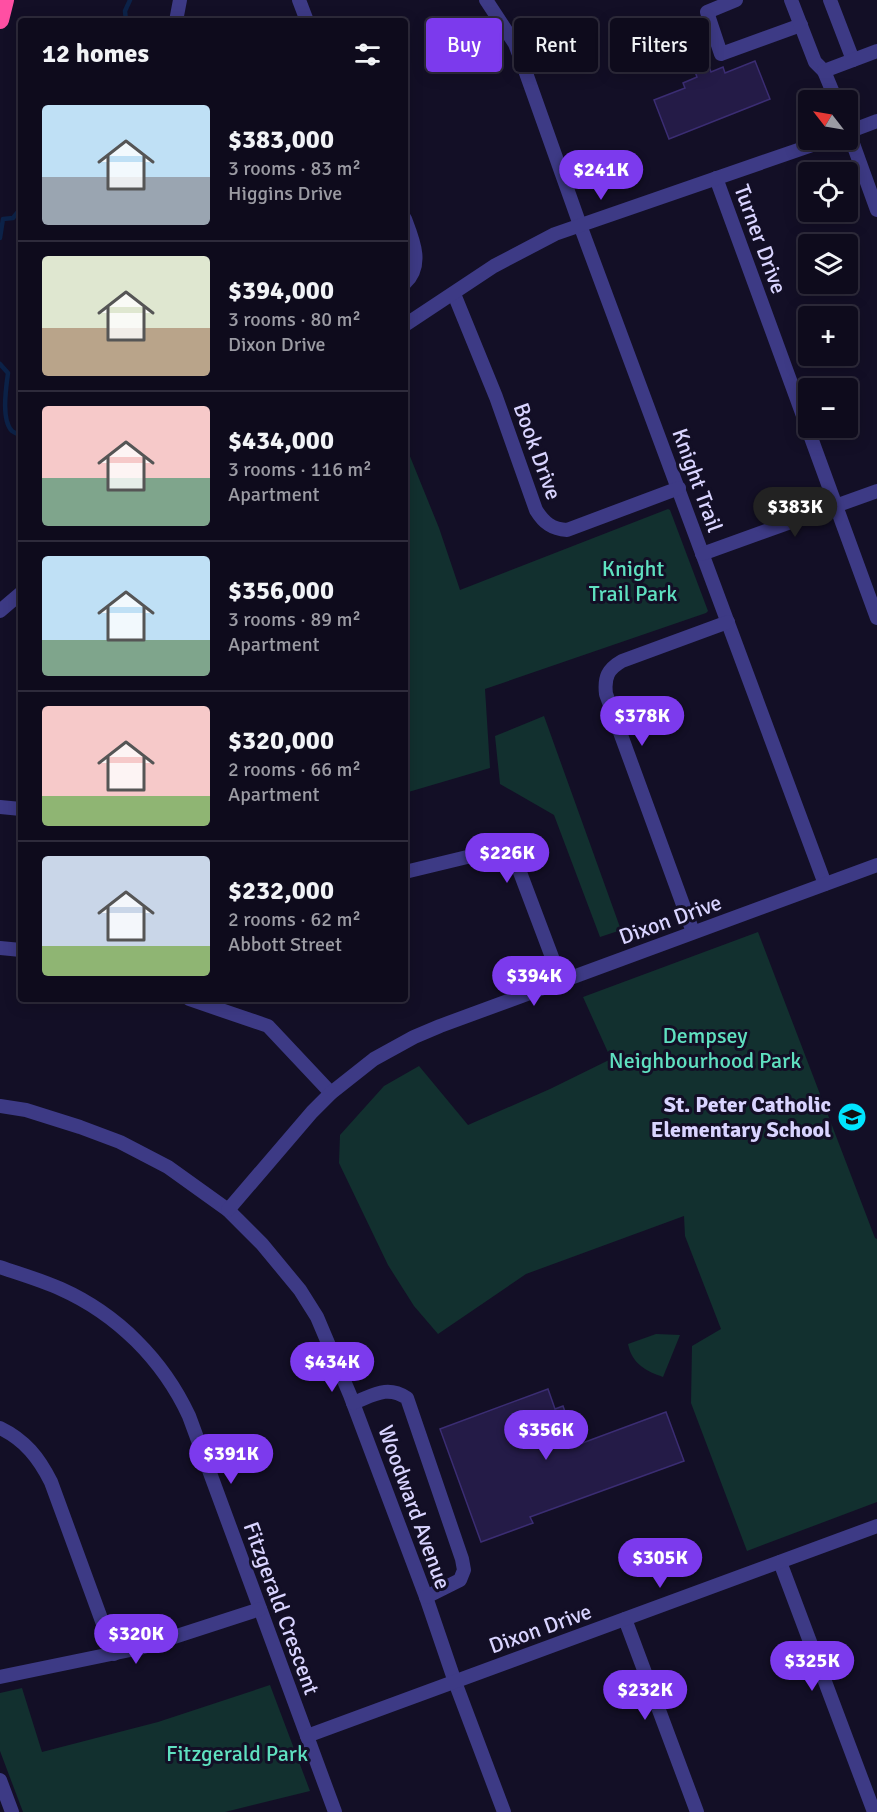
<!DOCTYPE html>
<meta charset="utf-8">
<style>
body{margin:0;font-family:Signika,sans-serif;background:#1c1929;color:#f1f3f6;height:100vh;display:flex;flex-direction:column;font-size:22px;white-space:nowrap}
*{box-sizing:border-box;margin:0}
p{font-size:20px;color:#9b9ba3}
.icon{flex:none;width:33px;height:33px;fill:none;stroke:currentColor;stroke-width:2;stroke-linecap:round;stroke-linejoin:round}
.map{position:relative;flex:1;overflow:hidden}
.details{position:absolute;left:18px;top:18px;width:390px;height:984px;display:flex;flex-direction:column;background:#0e0b1c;border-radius:6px;box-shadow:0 3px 15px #0003,0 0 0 2px #2e2b3b}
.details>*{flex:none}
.hud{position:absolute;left:426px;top:18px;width:360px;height:54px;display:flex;gap:12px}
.needle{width:39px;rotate:301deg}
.fabs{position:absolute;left:798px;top:90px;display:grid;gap:12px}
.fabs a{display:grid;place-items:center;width:60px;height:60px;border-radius:6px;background:#0e0b1c;box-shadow:0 3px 15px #0003,0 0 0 2px #2e2b3b;font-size:30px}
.price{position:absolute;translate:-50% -51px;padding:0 14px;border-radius:21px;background:#7c3aed;color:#fff;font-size:20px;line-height:39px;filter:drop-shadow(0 2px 3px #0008)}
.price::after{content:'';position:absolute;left:50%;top:36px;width:18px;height:14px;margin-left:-9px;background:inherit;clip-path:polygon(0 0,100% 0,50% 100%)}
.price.current{background:#222;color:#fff}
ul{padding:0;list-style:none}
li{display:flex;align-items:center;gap:18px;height:150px;padding:0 24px}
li+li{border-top:2px solid #2e2b3b}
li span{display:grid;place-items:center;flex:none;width:168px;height:120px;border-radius:6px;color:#555}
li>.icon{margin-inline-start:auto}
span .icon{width:72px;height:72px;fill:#fffc;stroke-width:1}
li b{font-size:26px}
h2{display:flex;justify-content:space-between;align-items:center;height:72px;padding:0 24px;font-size:26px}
.chip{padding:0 21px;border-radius:6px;background:#0e0b1c;box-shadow:0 3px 15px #0003,0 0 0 2px #2e2b3b;font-size:21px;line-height:54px}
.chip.current{background:#7c3aed;color:#fff}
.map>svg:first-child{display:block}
</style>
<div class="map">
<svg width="877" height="1812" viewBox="0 0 877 1812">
<rect width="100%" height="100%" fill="#130f26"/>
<!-- green -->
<g fill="#12302f">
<path d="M405,444L439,528L460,590L668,509L670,510L708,611L706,613L485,689L490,768L405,793Z"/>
<path d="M544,716L621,930L600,937L554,815L500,784L495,736Z"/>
<path d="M758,932L875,1238L877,1239V1502L747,1551L691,1403L692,1346L721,1329L685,1236L684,1216L526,1274L438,1334L414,1306L388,1265L339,1163L340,1135L384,1086L419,1066L468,1125L550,1089L611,1059L583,997Z"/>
<path d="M656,1334L680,1335L663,1377C646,1371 632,1364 628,1344Z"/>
<path d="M270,1685L310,1791L225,1812H23L0,1751V1693L22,1688L42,1752L158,1722Z"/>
</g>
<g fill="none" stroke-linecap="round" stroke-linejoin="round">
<!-- stream -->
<g stroke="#0c2248" stroke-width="4.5">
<path d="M126,21L125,11L130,0"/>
<path d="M0,238L3,219L13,218L21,208"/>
<path d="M0,364L8,373C6,388 1,420 12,431C15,433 18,434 21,436"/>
</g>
</g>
<!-- building -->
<g fill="#241b47" stroke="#3b2d73" stroke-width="1.5">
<path d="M659,22L660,26L664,25L668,36L673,34L678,46L674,48L679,61L653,72L646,56L639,59L633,45L640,42L636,31Z"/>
<path d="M755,61L770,99L669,139L654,100L685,88L683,83L697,77L694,69L708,64L711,72L723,67L725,73Z"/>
<path d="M548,1389L555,1409L563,1406L577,1445L666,1412L684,1461L530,1517L533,1523L481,1542L440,1429Z"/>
</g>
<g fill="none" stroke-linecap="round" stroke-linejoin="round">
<!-- minor -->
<g stroke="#3d3a85" stroke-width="14">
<path d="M299,0L307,21"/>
<path d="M486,0L515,44L526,73L580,225L825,884"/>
<path d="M736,0L707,12L721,54L801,25"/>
<path d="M791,0L815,62L824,71"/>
<path d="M830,0L853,60"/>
<path d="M176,21L180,0"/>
<path d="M836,100L824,71L877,51"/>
<path d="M848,130L877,210"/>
<path d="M848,132L877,121"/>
<path d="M716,178L877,618"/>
<path d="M405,219C413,240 424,265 405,283"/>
<path d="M454,294L496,397L536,510C544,523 552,529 567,530L679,488"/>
<path d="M405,325L494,266L555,234L827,140"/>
<path d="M702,554L877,491"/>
<path d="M0,611L21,593"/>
<path d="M0,807L21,809"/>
<path d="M405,872L492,851L507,855L518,867L561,981"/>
<path d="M693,932L606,694C604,677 608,669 622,661L728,622"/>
<path d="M0,948L21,950"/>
<path d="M189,999L268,1026L331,1093"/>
<path d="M0,1106L26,1110L80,1127L120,1142L168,1167L228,1210L262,1244L300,1290L317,1317L350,1395L426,1597L455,1682L504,1812"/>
<path d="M228,1210L312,1112L331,1093L374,1059L414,1037L440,1026L877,865"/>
<path d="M0,1267C20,1274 41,1280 61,1289C117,1314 163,1360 189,1416L335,1812"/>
<path d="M353,1403C374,1395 387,1385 407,1398L462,1559L464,1570L460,1580L426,1597"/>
<path d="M0,1428C25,1440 39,1458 51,1482L114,1654"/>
<path d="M780,1562L874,1812"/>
<path d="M625,1619L697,1812"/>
<path d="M0,1677L140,1648L260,1609"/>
<path d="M307,1736L877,1526"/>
<path d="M0,1780L12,1812"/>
</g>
<!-- highway -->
<path stroke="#ff4fa3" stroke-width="18" d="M0,20L5,0"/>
</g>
<!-- icons -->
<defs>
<g id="school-disc" transform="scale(1.5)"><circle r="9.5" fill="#00e5ff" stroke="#130f26"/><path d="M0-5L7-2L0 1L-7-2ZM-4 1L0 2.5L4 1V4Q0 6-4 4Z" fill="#111"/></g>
</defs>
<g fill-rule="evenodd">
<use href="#school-disc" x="852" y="1117"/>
</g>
<g text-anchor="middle" stroke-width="6" stroke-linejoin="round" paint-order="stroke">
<!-- street labels -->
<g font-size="22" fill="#d9d4ff" stroke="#130f26">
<text transform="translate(761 239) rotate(70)" y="8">Turner Drive</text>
<text transform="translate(538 451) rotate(70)" y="8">Book Drive</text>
<text transform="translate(698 480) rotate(70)" y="8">Knight Trail</text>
<text transform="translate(670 919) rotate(-20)" y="8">Dixon Drive</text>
<text transform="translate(415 1507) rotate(70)" y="8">Woodward Avenue</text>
<text transform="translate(282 1608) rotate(70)" y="8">Fitzgerald Crescent</text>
<text transform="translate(540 1628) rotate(-20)" y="8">Dixon Drive</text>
</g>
<!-- park labels -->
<g font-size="22" fill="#5fe0c0" stroke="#130f26">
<text x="633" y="576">Knight<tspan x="633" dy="25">Trail Park</tspan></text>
<text x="705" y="1043">Dempsey<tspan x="705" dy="25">Neighbourhood Park</tspan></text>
<text x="237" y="1761">Fitzgerald Park</text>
</g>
<!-- poi labels -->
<g font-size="22" font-weight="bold" fill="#d9d4ff" stroke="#130f26" text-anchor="end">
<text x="831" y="1112">St. Peter Catholic<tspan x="831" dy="25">Elementary School</tspan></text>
</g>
</g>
</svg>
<div class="fabs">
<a><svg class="needle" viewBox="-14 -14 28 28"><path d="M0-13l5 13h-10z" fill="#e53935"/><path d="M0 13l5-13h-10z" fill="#9b9ba3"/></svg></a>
<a><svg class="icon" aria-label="locate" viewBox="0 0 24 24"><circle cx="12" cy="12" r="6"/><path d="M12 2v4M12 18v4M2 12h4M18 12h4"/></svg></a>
<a><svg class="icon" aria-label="layers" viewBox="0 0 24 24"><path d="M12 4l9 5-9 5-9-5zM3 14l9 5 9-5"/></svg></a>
<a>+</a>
<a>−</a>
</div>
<b class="price" style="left:601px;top:201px">$241K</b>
<b class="price current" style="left:795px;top:538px">$383K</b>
<b class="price" style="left:642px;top:747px">$378K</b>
<b class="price" style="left:507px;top:884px">$226K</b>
<b class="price" style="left:534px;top:1007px">$394K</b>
<b class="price" style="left:332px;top:1393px">$434K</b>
<b class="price" style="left:546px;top:1461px">$356K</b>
<b class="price" style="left:231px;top:1485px">$391K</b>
<b class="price" style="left:660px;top:1589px">$305K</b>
<b class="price" style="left:136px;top:1665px">$320K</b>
<b class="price" style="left:812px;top:1692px">$325K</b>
<b class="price" style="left:645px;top:1721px">$232K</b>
<div class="hud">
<a class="chip current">Buy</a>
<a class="chip">Rent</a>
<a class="chip">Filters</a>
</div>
<section class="details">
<h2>12 homes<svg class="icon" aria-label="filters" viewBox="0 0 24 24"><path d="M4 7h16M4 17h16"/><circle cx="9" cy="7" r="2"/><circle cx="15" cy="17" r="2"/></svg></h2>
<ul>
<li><span style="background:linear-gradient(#bfe0f5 60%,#9aa5b1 0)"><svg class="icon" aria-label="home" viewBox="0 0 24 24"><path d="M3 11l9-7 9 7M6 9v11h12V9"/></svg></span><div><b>$383,000</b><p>3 rooms · 83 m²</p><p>Higgins Drive</p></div></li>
<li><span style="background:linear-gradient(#dfe7d0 60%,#b9a48a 0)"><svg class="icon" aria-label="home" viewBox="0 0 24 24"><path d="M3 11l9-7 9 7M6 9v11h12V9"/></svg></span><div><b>$394,000</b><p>3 rooms · 80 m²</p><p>Dixon Drive</p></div></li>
<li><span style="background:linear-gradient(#f6c9c9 60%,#7fa58c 0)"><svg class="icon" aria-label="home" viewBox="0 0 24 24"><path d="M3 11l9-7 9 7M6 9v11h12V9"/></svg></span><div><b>$434,000</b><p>3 rooms · 116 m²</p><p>Apartment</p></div></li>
<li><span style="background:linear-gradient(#bfe0f5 70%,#7fa58c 0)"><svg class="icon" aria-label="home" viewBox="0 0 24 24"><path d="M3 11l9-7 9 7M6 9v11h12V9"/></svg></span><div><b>$356,000</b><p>3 rooms · 89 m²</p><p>Apartment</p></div></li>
<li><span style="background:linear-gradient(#f6c9c9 75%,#8fb573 0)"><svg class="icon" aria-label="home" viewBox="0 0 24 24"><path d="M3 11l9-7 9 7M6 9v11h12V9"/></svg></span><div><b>$320,000</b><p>2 rooms · 66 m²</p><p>Apartment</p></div></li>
<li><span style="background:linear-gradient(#c9d6e8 75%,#8fb573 0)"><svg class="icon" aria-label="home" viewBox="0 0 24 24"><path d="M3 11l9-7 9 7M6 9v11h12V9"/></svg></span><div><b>$232,000</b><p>2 rooms · 62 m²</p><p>Abbott Street</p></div></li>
</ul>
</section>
</div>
